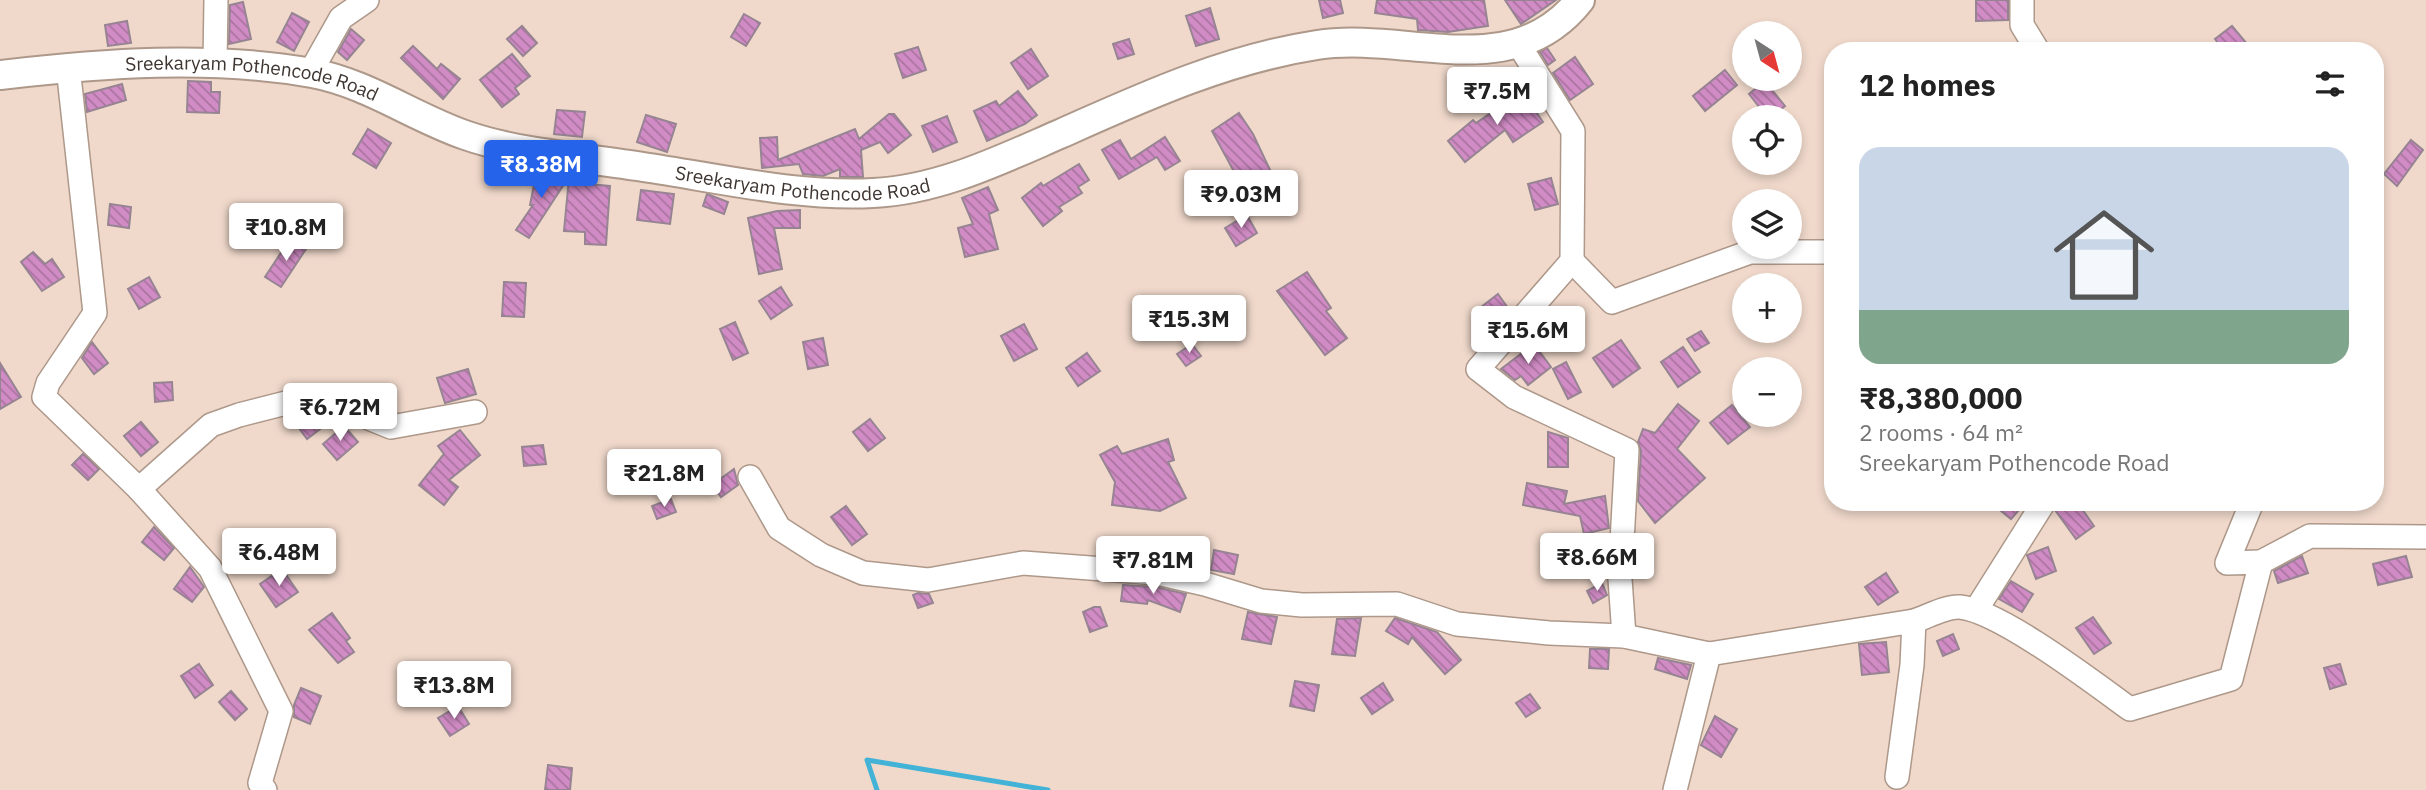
<!DOCTYPE html>
<meta charset="utf-8">
<style>
body{margin:0;font-family:"IBM Plex Sans",sans-serif;background:#f6f6f6;color:#222;height:100vh;display:flex;flex-direction:column;font-size:26px;white-space:nowrap}
*{box-sizing:border-box;margin:0}
p{font-size:23px;color:#767676}
.icon{flex:none;width:38px;height:38px;fill:none;stroke:currentColor;stroke-width:2;stroke-linecap:round;stroke-linejoin:round}
.map{position:relative;flex:1;overflow:hidden}
.drawer{position:absolute;left:1824px;top:42px;width:560px;height:469px;display:flex;flex-direction:column;background:#fff;border-radius:28px;box-shadow:0 4px 10px #0003}
.drawer>*{flex:none}
.needle{width:46px;rotate:144deg}
.tools{position:absolute;left:1732px;top:21px;display:grid;gap:14px}
.tools a{display:grid;place-items:center;width:70px;height:70px;border-radius:50%;background:#fff;box-shadow:0 4px 10px #0003;font-size:35px}
.price{position:absolute;translate:-50% -60px;padding:0 16px;border-radius:7px;background:#fff;color:#222;font-size:23px;line-height:46px;filter:drop-shadow(0 2px 4px #0008)}
.price::after{content:'';position:absolute;left:50%;top:42px;width:21px;height:16px;margin-left:-10px;background:inherit;clip-path:polygon(0 0,100% 0,50% 100%)}
.price.on{background:#2563eb;color:#fff}
ul{padding:0;list-style:none}
li{display:grid;align-content:center;gap:14px;height:371px;padding:0 35px}
li span{display:grid;place-items:center;height:217px;border-radius:21px;color:#555}
li>.icon{margin-inline-start:auto}
span .icon{width:126px;height:126px;fill:#fffc;stroke-width:1}
li b{font-size:30px}
h2{display:flex;justify-content:space-between;align-items:center;height:84px;padding:0 35px;font-size:30px}
.map>svg:first-child{display:block}
</style>
<div class="map">
<svg width="2426" height="790" viewBox="0 0 2426 790">
<defs>
<pattern id="building-back-hatch" width="6" height="6" patternUnits="userSpaceOnUse" patternTransform="scale(1.75)"><rect width="6" height="6" fill="#d18cc5"/><path d="M-1 5l2 2M0 0l6 6M5-1l2 2" fill="none" stroke="#ab73a0"/></pattern>
</defs>
<rect width="100%" height="100%" fill="#f0d9cb"/>
<g fill="none" stroke-linecap="round" stroke-linejoin="round">
<!-- stream -->
<path stroke="#42b3d6" stroke-width="5" d="M877,790L867,760L1048,790"/>
</g>
<!-- building -->
<g fill="url(#building-back-hatch)" stroke="#978493" stroke-width="2">
<path d="M1319,0H1340L1343,13L1323,18Z"/>
<path d="M1377,0H1484L1488,26L1448,32L1418,30L1417,19L1375,13Z"/>
<path d="M1505,0H1556L1521,24Z"/>
<path d="M1976,0H2008V20L1976,21Z"/>
<path d="M243,2L251,39L229,44L230,5Z"/>
<path d="M1210,8L1219,39L1196,46L1186,16Z"/>
<path d="M292,13L309,22L294,51L277,42Z"/>
<path d="M744,14L760,23L746,46L731,37Z"/>
<path d="M127,21L131,43L108,46L105,25Z"/>
<path d="M522,26L537,43L523,56L507,39Z"/>
<path d="M2232,26L2247,44L2239,51H2224L2215,39Z"/>
<path d="M351,29L364,40L347,60L338,52Z"/>
<path d="M1129,39L1134,54L1118,59L1113,44Z"/>
<path d="M413,46L437,69L441,64L460,79L443,99L401,58Z"/>
<path d="M918,47L926,70L903,78L895,54Z"/>
<path d="M1547,48L1555,60L1548,65L1540,52Z"/>
<path d="M1031,49L1048,76L1028,89L1011,63Z"/>
<path d="M512,54L530,76L515,88L519,94L502,107L480,80Z"/>
<path d="M1575,57L1593,84L1570,100L1553,73Z"/>
<path d="M1725,70L1737,85L1705,111L1693,96Z"/>
<path d="M188,81L211,82V92H220L219,113L187,112Z"/>
<path d="M1765,81L1785,106L1771,117H1767L1749,94Z"/>
<path d="M122,84L126,100L87,112L85,94Z"/>
<path d="M1018,91L1037,115L1025,124L987,141L974,111L996,101L999,106Z"/>
<path d="M1522,92L1543,122L1513,142L1505,130L1465,162L1448,141L1473,120L1476,123Z"/>
<path d="M557,110L585,112L582,137L554,134Z"/>
<path d="M1239,113L1253,134L1279,189L1251,203L1212,131Z"/>
<path d="M889,114H894L911,135L888,153L880,142L861,150L863,177H840V169L823,176L803,174L799,164L762,168L760,138L777,137L778,160L855,129L859,139Z"/>
<path d="M646,115L676,124L667,152L637,142Z"/>
<path d="M947,116L957,142L933,152L922,126Z"/>
<path d="M368,129L391,143L376,168L353,154Z"/>
<path d="M1165,137L1180,161L1165,170L1157,157L1119,179L1102,150L1120,140L1131,159Z"/>
<path d="M2411,140L2423,150L2397,186L2384,174Z"/>
<path d="M1079,164L1089,180L1078,187L1082,193L1059,207L1062,211L1043,226L1022,198L1041,183L1043,186Z"/>
<path d="M537,170L556,173L554,180L568,178L529,238L516,230L533,205H530Z"/>
<path d="M587,176L588,184L610,186L606,245L585,244V232L564,231L569,178Z"/>
<path d="M1551,178L1558,204L1535,210L1528,184Z"/>
<path d="M988,187L998,210L989,214L998,249L965,257L958,228L973,224L962,198Z"/>
<path d="M641,190L674,194L670,224L637,220Z"/>
<path d="M707,194L728,202L724,214L703,206Z"/>
<path d="M110,204L131,207L129,228L108,225Z"/>
<path d="M800,210V228H774L782,269L759,274L748,218L777,211Z"/>
<path d="M1247,215L1257,233L1236,246L1225,228Z"/>
<path d="M290,239L306,249L281,287L265,277Z"/>
<path d="M33,252L45,264L52,259L64,277L42,291L21,262Z"/>
<path d="M1307,272L1331,308L1326,311L1347,338L1325,355L1277,291Z"/>
<path d="M149,277L160,297L139,309L128,289Z"/>
<path d="M504,282L526,283L524,317L502,316Z"/>
<path d="M781,287L792,305L771,319L759,301Z"/>
<path d="M1498,294L1510,311L1495,328L1480,308Z"/>
<path d="M735,322L748,353L733,360L720,329Z"/>
<path d="M1024,324L1037,349L1014,361L1001,336Z"/>
<path d="M1701,331L1709,343L1695,351L1687,339Z"/>
<path d="M823,338L828,365L808,369L803,342Z"/>
<path d="M1621,340L1640,368L1613,387L1593,358Z"/>
<path d="M92,342L108,363L94,374L82,358Z"/>
<path d="M1192,344L1201,356L1186,366L1177,354Z"/>
<path d="M1534,344L1551,367L1528,385L1521,376L1515,380L1501,369Z"/>
<path d="M1683,347L1700,372L1678,387L1661,362Z"/>
<path d="M1087,353L1100,371L1078,386L1066,368Z"/>
<path d="M1566,362L1581,392L1568,399L1553,369Z"/>
<path d="M0,363L21,397L0,409Z"/>
<path d="M468,369L476,394L445,403L437,378Z"/>
<path d="M172,382L173,400L155,402L154,383Z"/>
<path d="M1678,404L1699,421L1677,449L1705,478L1655,523L1638,501L1641,451L1638,442L1643,429L1655,433Z"/>
<path d="M1732,405L1750,427L1728,444L1710,423Z"/>
<path d="M306,416L318,418L324,426L307,439L296,424Z"/>
<path d="M870,419L885,438L868,451L853,432Z"/>
<path d="M141,422L158,442L141,456L124,436Z"/>
<path d="M344,426L358,442L337,460L323,444Z"/>
<path d="M460,430L480,455L449,480L458,487L444,505L419,485L444,454L438,446Z"/>
<path d="M1548,432L1568,438V467H1548Z"/>
<path d="M1168,439L1174,460L1168,462L1186,498L1160,511L1112,505L1115,482L1100,455L1117,446L1122,454Z"/>
<path d="M543,445L546,464L524,466L522,447Z"/>
<path d="M83,454L99,469L88,480L72,465Z"/>
<path d="M734,469L738,485L721,497L712,485Z"/>
<path d="M1527,483L1567,491L1564,504L1605,496L1609,528L1584,534L1580,516L1523,505Z"/>
<path d="M671,499L676,512L657,519L652,506Z"/>
<path d="M1990,502H2026L2011,519Z"/>
<path d="M2064,502H2077L2094,526L2076,539L2055,510Z"/>
<path d="M846,506L867,534L852,545L831,517Z"/>
<path d="M154,527L174,548L164,560L142,542Z"/>
<path d="M2048,547L2056,571L2036,579L2027,555Z"/>
<path d="M1214,550L1238,555L1234,574L1211,570Z"/>
<path d="M2302,556L2308,573L2278,583L2274,571Z"/>
<path d="M2406,556L2412,577L2378,585L2373,564Z"/>
<path d="M190,567L204,587L192,602L174,589Z"/>
<path d="M282,569L298,592L276,607L260,584Z"/>
<path d="M1886,573L1898,592L1878,605L1865,587Z"/>
<path d="M2011,581L2033,594L2022,612L1999,599Z"/>
<path d="M1602,583L1607,595L1593,603L1587,591Z"/>
<path d="M1123,585L1155,587L1186,594L1180,612L1148,600L1147,604L1121,601Z"/>
<path d="M918,593L929,594L933,603L918,608L913,595Z"/>
<path d="M1094,607H1100L1107,626L1090,632L1083,612Z"/>
<path d="M1248,612L1277,617L1271,644L1242,639Z"/>
<path d="M332,613L350,638L346,641L354,652L338,663L309,630Z"/>
<path d="M2093,617L2111,643L2094,654L2076,628Z"/>
<path d="M1361,618L1355,656L1332,654L1337,619Z"/>
<path d="M1395,618L1437,632L1461,660L1445,674L1412,637L1408,644L1386,631Z"/>
<path d="M1953,634L1959,649L1943,656L1937,641Z"/>
<path d="M1886,642L1889,672L1862,675L1859,644Z"/>
<path d="M1590,649H1609L1608,669L1589,668Z"/>
<path d="M1658,658L1691,665L1687,679L1655,669Z"/>
<path d="M199,664L213,685L195,698L181,676Z"/>
<path d="M2340,664L2346,684L2330,689L2324,668Z"/>
<path d="M1295,681L1319,685L1314,711L1290,706Z"/>
<path d="M1383,683L1393,700L1372,714L1361,698Z"/>
<path d="M301,688L321,696L310,724L294,717V705Z"/>
<path d="M231,691L247,709L235,720L219,702Z"/>
<path d="M1530,694L1540,708L1526,717L1516,703Z"/>
<path d="M458,706L469,724L450,736L438,718Z"/>
<path d="M1715,716L1737,729L1721,757L1701,745Z"/>
<path d="M548,765L572,768L570,790H545Z"/>
</g>
<g fill="none" stroke-linecap="round" stroke-linejoin="round">
<!-- minor casing -->
<g stroke="#ad988a" stroke-width="26">
<g id="minor">
<path d="M2022,0V25L2038,51"/>
<path d="M1519,45L1573,131L1572,261L1478,369L1514,397L1627,450L1620,579L1624,636"/>
<path d="M215,63L216,0"/>
<path d="M68,67L95,313L48,383L44,397L139,489L210,568L281,711L260,783L265,790"/>
<path d="M310,73L341,18L367,0"/>
<path d="M1572,261L1612,302L1750,252H1832"/>
<path d="M750,477L779,528L821,555L863,573L928,580L1023,563L1157,573L1205,584L1261,601L1302,605L1397,604L1457,624L1549,633L1624,636L1709,654L1914,621L1912,665L1897,777"/>
<path d="M139,489L211,425L239,415L294,401L339,406L391,427L475,412"/>
<path d="M2261,562L2310,536L2426,537"/>
<path d="M1976,610L2044,502"/>
<path d="M1914,621C1927,617 1946,606 1960,607C2000,611 2094,683 2130,709L2231,679L2261,562L2227,563L2252,502"/>
<path d="M1675,790L1709,654"/>
</g>
</g>
<!-- major casing -->
<g stroke="#ad988a" stroke-width="32">
<g id="major">
<path id="s1" d="M0,75C103,63 210,55 312,73C367,83 413,117 465,135C519,154 587,158 643,167C718,178 797,197 873,193C939,190 1000,160 1060,134C1143,97 1226,59 1317,45C1408,31 1512,86 1580,0"/>
</g>
</g>
<!-- minor -->
<use href="#minor" stroke="#fff" stroke-width="23"/>
<!-- major -->
<use href="#major" stroke="#fff" stroke-width="28"/>
</g>
<g text-anchor="middle" stroke-width="5" stroke-linejoin="round" paint-order="stroke">
<!-- street labels -->
<g font-size="19" fill="#3e3530" stroke="#f0d9cb">
<text dy="7" stroke="none"><textPath href="#s1" startOffset="254">Sreekaryam Pothencode Road</textPath></text>
<text dy="7" stroke="none"><textPath href="#s1" startOffset="821">Sreekaryam Pothencode Road</textPath></text>
</g>
</g>
</svg>
<div class="tools">
<a><svg class="needle" viewBox="-14 -14 28 28"><path d="M0-13l5 13h-10z" fill="#e53935"/><path d="M0 13l5-13h-10z" fill="#767676"/></svg></a>
<a><svg class="icon" aria-label="locate" viewBox="0 0 24 24"><circle cx="12" cy="12" r="6"/><path d="M12 2v4M12 18v4M2 12h4M18 12h4"/></svg></a>
<a><svg class="icon" aria-label="layers" viewBox="0 0 24 24"><path d="M12 4l9 5-9 5-9-5zM3 14l9 5 9-5"/></svg></a>
<a>+</a>
<a>−</a>
</div>
<b class="price" style="left:1497px;top:127px">₹7.5M</b>
<b class="price on" style="left:541px;top:200px">₹8.38M</b>
<b class="price" style="left:1241px;top:230px">₹9.03M</b>
<b class="price" style="left:286px;top:263px">₹10.8M</b>
<b class="price" style="left:1189px;top:355px">₹15.3M</b>
<b class="price" style="left:1528px;top:366px">₹15.6M</b>
<b class="price" style="left:340px;top:443px">₹6.72M</b>
<b class="price" style="left:664px;top:509px">₹21.8M</b>
<b class="price" style="left:279px;top:588px">₹6.48M</b>
<b class="price" style="left:1597px;top:593px">₹8.66M</b>
<b class="price" style="left:1153px;top:596px">₹7.81M</b>
<b class="price" style="left:454px;top:721px">₹13.8M</b>
<section class="drawer">
<h2>12 homes<svg class="icon" aria-label="filters" viewBox="0 0 24 24"><path d="M4 7h16M4 17h16"/><circle cx="9" cy="7" r="2"/><circle cx="15" cy="17" r="2"/></svg></h2>
<ul>
<li><span style="background:linear-gradient(#c9d6e8 75%,#7fa58c 0)"><svg class="icon" aria-label="home" viewBox="0 0 24 24"><path d="M3 11l9-7 9 7M6 9v11h12V9"/></svg></span><div><b>₹8,380,000</b><p>2 rooms · 64 m²</p><p>Sreekaryam Pothencode Road</p></div></li>
</ul>
</section>
</div>
